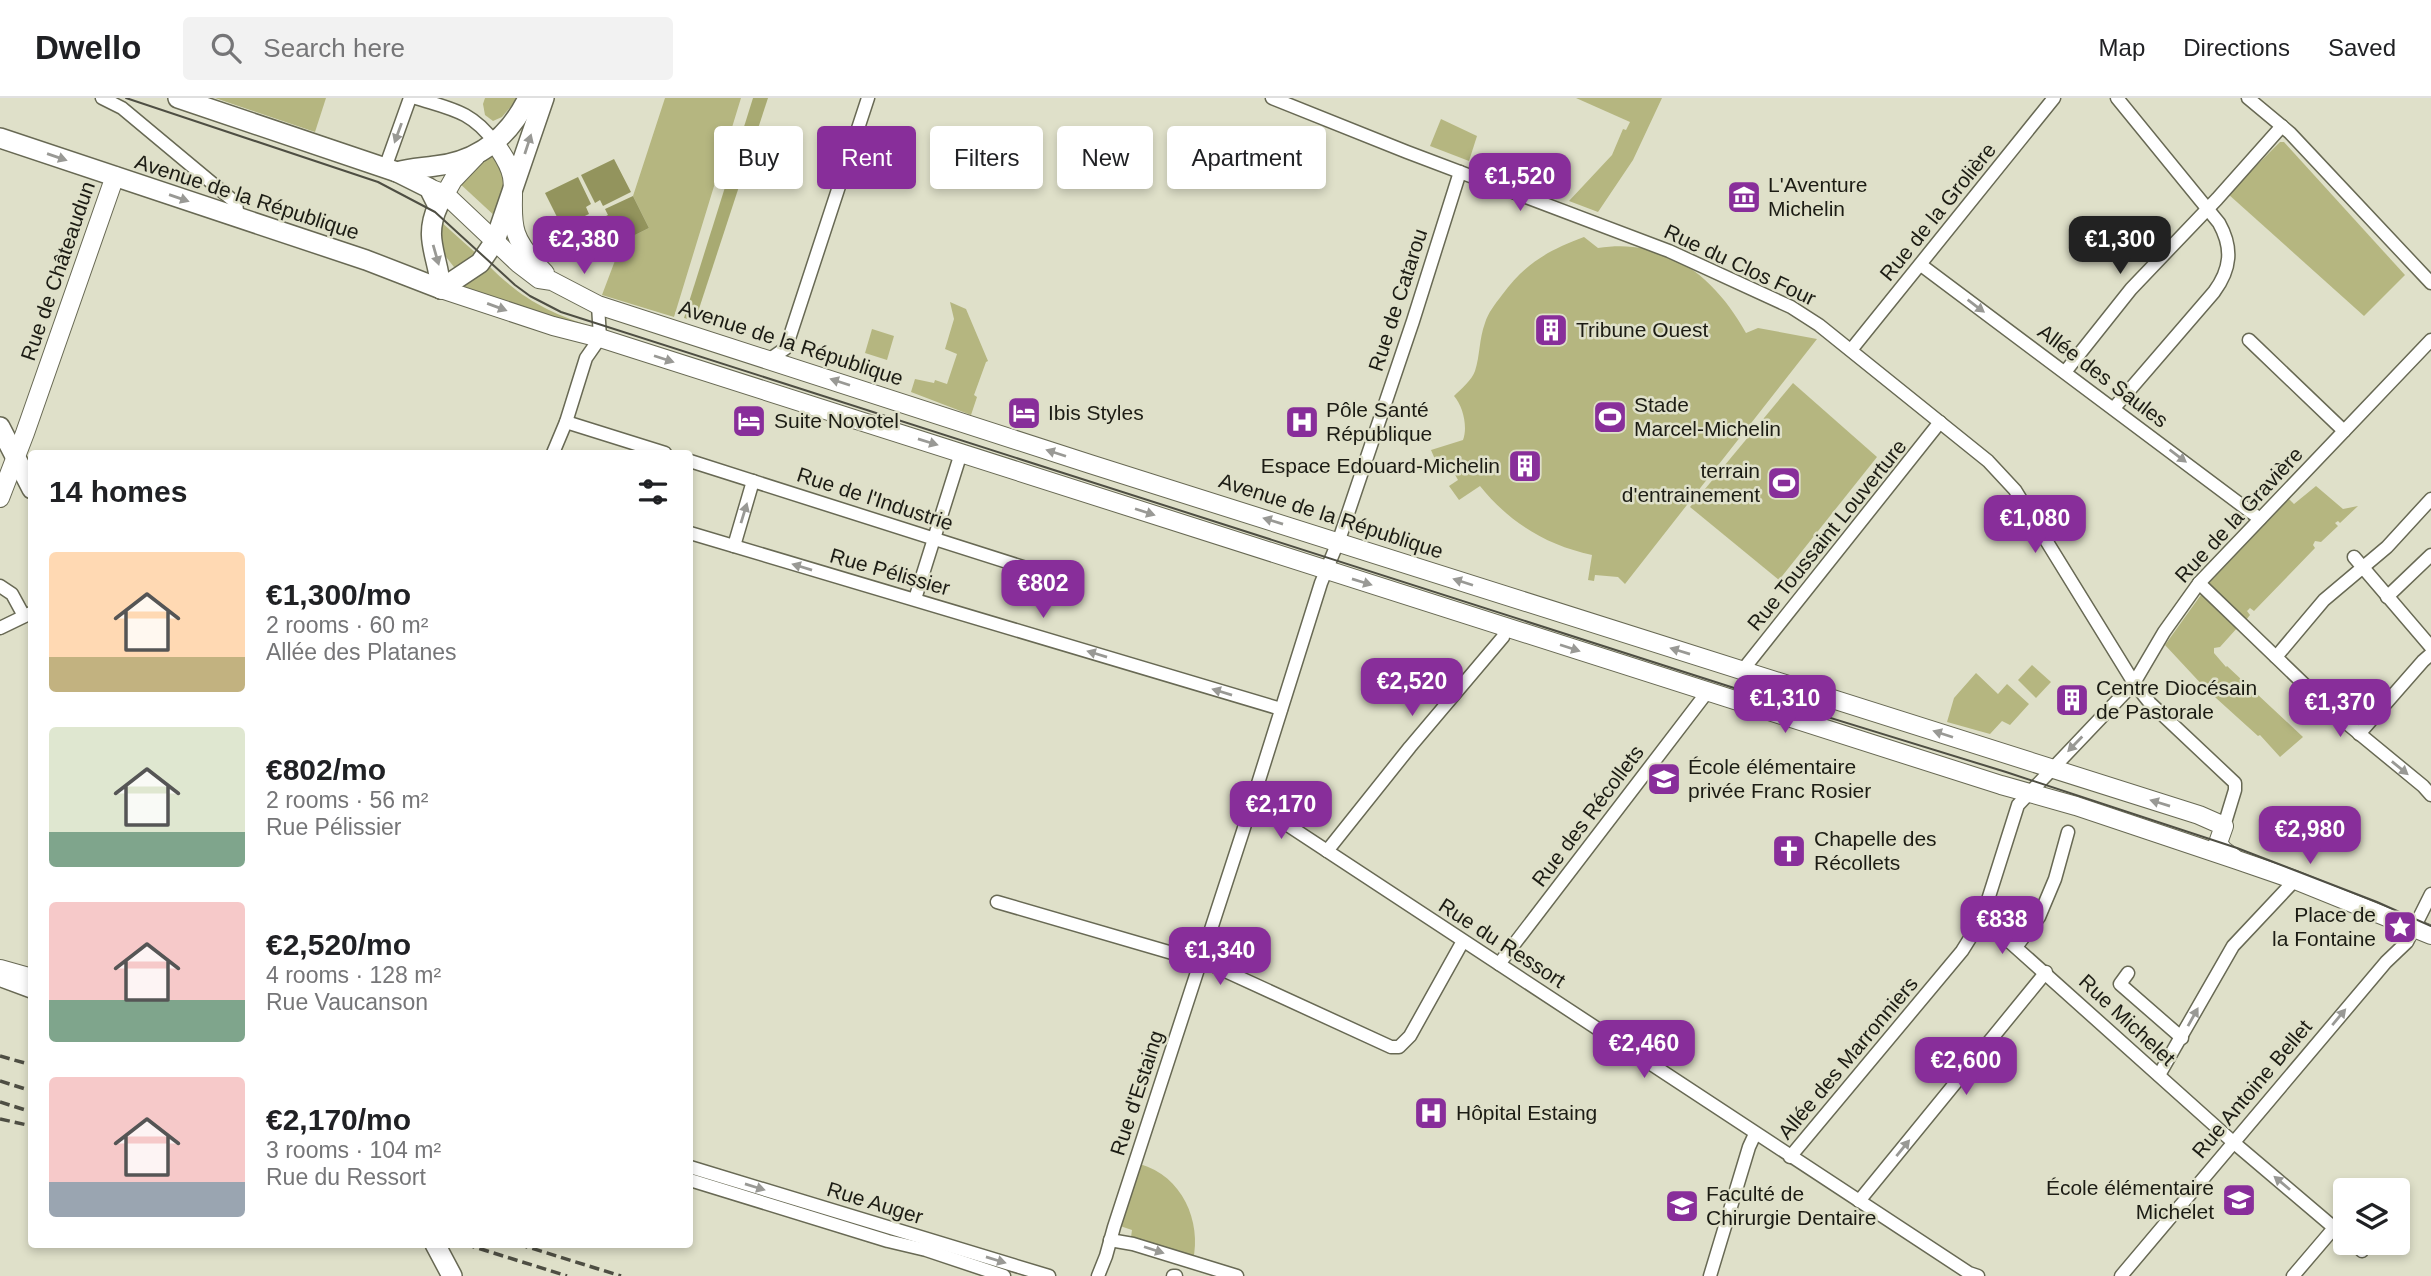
<!DOCTYPE html>
<meta charset="utf-8">
<style>
body{margin:0;font-family:Arial,sans-serif;background:#f2f2f2;color:#202124;height:100vh;display:flex;flex-direction:column;font-size:26px;white-space:nowrap}
*{box-sizing:border-box;margin:0}
p{font-size:23px;color:#757577}
.icon{flex:none;width:38px;height:38px;fill:none;stroke:currentColor;stroke-width:2;stroke-linecap:round;stroke-linejoin:round}
.map{position:relative;flex:1;overflow:hidden}
.drawer{position:absolute;left:28px;top:352px;width:665px;height:798px;display:flex;flex-direction:column;background:#fff;border-radius:7px;box-shadow:0 4px 10px #0003}
.drawer>*{flex:none}
.hud{position:absolute;left:714px;top:28px;width:665px;height:63px;display:flex;gap:14px}
.buttons{position:absolute;left:2333px;top:1080px;display:grid;gap:14px}
.buttons a{display:grid;place-items:center;width:77px;height:77px;border-radius:7px;background:#fff;box-shadow:0 4px 10px #0003;font-size:35px}
.price{position:absolute;translate:-50% -60px;padding:0 16px;border-radius:14px;background:#882e9a;color:#fff;font-size:23px;line-height:46px;filter:drop-shadow(0 2px 4px #0008)}
.price::after{content:'';position:absolute;left:50%;top:42px;width:21px;height:16px;margin-left:-10px;background:inherit;clip-path:polygon(0 0,100% 0,50% 100%)}
.price.active{background:#222;color:#fff}
ul{padding:0;list-style:none}
li{display:flex;align-items:center;gap:21px;height:175px;padding:0 21px}
li span{display:grid;place-items:center;flex:none;width:196px;height:140px;border-radius:7px;color:#555}
li>.icon{margin-inline-start:auto}
span .icon{width:84px;height:84px;fill:#fffc;stroke-width:1}
li b{font-size:30px}
h2{display:flex;justify-content:space-between;align-items:center;height:84px;padding:0 21px;font-size:30px}
.tag{padding:0 24px;border-radius:7px;background:#fff;box-shadow:0 4px 10px #0003;font-size:24px;line-height:63px}
.tag.active{background:#882e9a;color:#fff}
header{display:flex;align-items:center;gap:42px;box-sizing:border-box;height:98px;padding:0 35px;background:#fff;border-bottom:2px solid #e0e0e0}
header strong{font-size:33px}
nav{display:flex;gap:38px;margin-inline-start:auto;font-size:24px}
.search{width:490px;height:63px;background:#f2f2f2;display:flex;align-items:center;gap:18px;box-sizing:border-box;padding:0 24px;border-radius:7px;color:#757577;font-size:26px}
.map>svg:first-child{display:block}
</style>
<header>
<strong>Dwello</strong>
<div class="search"><svg class="icon" aria-label="search" viewBox="0 0 24 24"><circle cx="10" cy="10" r="6"/><path d="M15 15l6 6"/></svg>Search here</div>
<nav><a>Map</a><a>Directions</a><a>Saved</a></nav>
</header>
<div class="map">
<svg width="2431" height="1178" viewBox="0 0 2431 1178">
<rect width="100%" height="100%" fill="#dfe0c9"/>
<!-- green -->
<g fill="#b5b680">
<path d="M215,0H326L315,34Z"/>
<path d="M485,0H518L502,19L493,23L485,17L483,6Z"/>
<path d="M665,0H741L674,219L602,197L619,152L615,147L649,130L633,98Z"/>
<path d="M1576,0H1662L1633,62L1598,114L1569,103L1612,57L1623,31L1626,32L1630,24Z"/>
<path d="M1441,21L1477,38L1469,63L1430,48Z"/>
<path d="M2280,44H2284L2405,177L2364,218L2228,96Z"/>
<path d="M495,57L507,83L497,120L457,83L489,58Z"/>
<path d="M440,123L479,158L462,169H454L439,150Z"/>
<path d="M1584,139L1598,150C1666,139 1715,179 1746,235L1758,230L1817,241L1625,486L1618,479L1595,477L1594,483L1588,482L1592,457C1546,447 1510,425 1480,388L1459,402L1449,388L1458,382L1447,362L1437,366L1431,352L1463,342C1468,329 1463,308 1454,298C1461,291 1472,282 1475,273C1480,258 1479,241 1485,225C1488,215 1495,206 1502,197C1526,165 1547,153 1584,139Z"/>
<path d="M489,168C522,201 549,215 594,229V234L465,189L464,184Z"/>
<path d="M950,204L966,211L988,263L986,264L974,297L977,299L971,317L911,294L915,281L934,285L935,282L947,286L957,256L945,251L954,221Z"/>
<path d="M872,231L894,238L887,262L865,255Z"/>
<path d="M1793,285L1877,359L1779,482L1690,409Z"/>
<path d="M2316,388L2343,411L2358,408L2340,425L2338,423L2335,425L2338,428L2321,444L2315,443L2313,447L2315,450L2254,513L2250,510L2247,513L2250,517L2246,522L2208,486L2289,401L2294,406Z"/>
<path d="M2203,494L2238,529L2220,549L2214,550V555L2226,569L2227,568L2303,639L2280,659L2260,637L2258,638L2206,591L2165,547Z"/>
<path d="M2032,567L2051,584L2036,600L2018,582Z"/>
<path d="M1976,575L1998,596L2007,586L2029,606L2010,627L2002,623L1990,636L1947,624L1954,600Z"/>
<path d="M1140,1066C1182,1078 1202,1123 1193,1163L1135,1144L1136,1140L1131,1139L1132,1132L1120,1128Z"/>
</g>
<!-- forest -->
<path fill="#a8aa72" d="M753,0H768L695,223L684,220Z"/>
<!-- water -->
<g fill="#93945d">
<path d="M614,61L631,94L603,108L600,102L595,105L581,77Z"/>
<path d="M578,79L591,106L586,109L589,116L562,129L545,95Z"/>
<path d="M633,98L649,130L615,147L602,120L608,117L605,111Z"/>
<path d="M590,119L593,124L599,121L612,148L579,165L563,132Z"/>
</g>
<g fill="none" stroke-linecap="round" stroke-linejoin="round">
<!-- street casing -->
<g stroke="#686954" stroke-width="15">
<g id="street">
<path d="M102,0L122,10L236,105L238,120"/>
<path d="M416,0C451,11 472,13 495,45"/>
<path d="M1272,0L1407,54L1669,153L1791,209L1819,227L1988,363L2015,392L2134,585L2150,605L2235,685V692L2224,728"/>
<path d="M2248,0L2290,35L2431,185"/>
<path d="M385,70L410,0"/>
<path d="M1921,167L2260,421"/>
<path d="M2249,242L2344,333"/>
<path d="M1851,252L2054,0"/>
<path d="M770,261L786,250L868,0"/>
<path d="M2065,274L2131,191L2217,101L2282,28"/>
<path d="M2114,310L2214,194C2231,171 2233,150 2219,125L2117,0"/>
<path d="M566,324L665,355"/>
<path d="M553,355L566,324L586,260L600,240L598,207"/>
<path d="M690,363L1048,477"/>
<path d="M690,435L1281,611"/>
<path d="M734,448L753,383"/>
<path d="M2354,459L2431,549"/>
<path d="M2199,485L2333,614L2423,688L2431,697"/>
<path d="M0,488L12,496L24,518"/>
<path d="M2387,499L2431,457"/>
<path d="M915,501L961,355"/>
<path d="M0,530L31,515"/>
<path d="M2276,559L2324,502L2387,449L2431,401"/>
<path d="M1742,573L1940,324"/>
<path d="M2359,636L2423,563L2431,556"/>
<path d="M1251,706L1280,722L1969,1175L1978,1178"/>
<path d="M1327,753L1410,649L1503,539L1505,529"/>
<path d="M997,804L1210,866L1391,949H1399L1410,938L1463,843"/>
<path d="M2016,849L2039,819L2055,781L2068,734"/>
<path d="M1499,866L1708,593"/>
<path d="M2128,875L2120,886L2182,940"/>
<path d="M0,882L32,894"/>
<path d="M2159,977L2233,848L2295,782"/>
<path d="M1790,1059L1962,853L1977,829L1987,819"/>
<path d="M690,1069L1049,1178"/>
<path d="M690,1082L888,1143L926,1152L1004,1178"/>
<path d="M1859,1103L2046,874"/>
<path d="M2345,1139L2233,1044L1993,829L1987,819L1986,808L2018,707L2134,585L2164,534L2199,485L2431,242"/>
<path d="M1110,1142L1133,1146L1237,1178"/>
<path d="M2352,1144L2362,1153"/>
<path d="M1098,1178L1106,1158L1114,1129L1243,733L1321,485L1340,439L1413,223L1460,74"/>
<path d="M1173,1178H1176"/>
<path d="M1710,1178L1749,1049L1755,1036"/>
<path d="M2121,1178L2386,864L2407,844L2431,796"/>
<path d="M2293,1178L2334,1130"/>
</g>
</g>
<!-- secondary casing -->
<g stroke="#686954" stroke-width="20">
<g id="secondary">
<path d="M495,45C502,56 510,66 512,79C515,98 510,117 516,135C521,150 534,164 545,175"/>
<path d="M429,90L445,96L518,165L539,181L552,183L598,207L1090,366L2199,717L2224,728L2218,745L2223,752L2234,760"/>
<path d="M440,105L453,82L476,58"/>
<path d="M441,191L553,228L600,240L2001,687L2076,708L2237,762L2295,782L2431,837"/>
<path d="M0,400L25,335L115,78"/>
<path d="M0,871L32,880"/>
</g>
</g>
<!-- primary casing -->
<g stroke="#686954" stroke-width="22">
<g id="primary">
<path d="M178,0L397,74L429,90L438,108C423,140 438,157 441,191"/>
<path d="M0,40L366,162L441,191"/>
<path d="M397,74C410,70 421,70 435,68C479,63 509,39 528,0"/>
<path d="M441,191L480,165L495,143L544,0"/>
<path d="M0,329L32,391"/>
<path d="M435,1146L452,1178"/>
</g>
</g>
<!-- street -->
<use href="#street" stroke="#fff" stroke-width="12"/>
<!-- secondary -->
<use href="#secondary" stroke="#fff" stroke-width="18"/>
<!-- primary -->
<use href="#primary" stroke="#fff" stroke-width="19"/>
<!-- tram -->
<path stroke="#4e4e43" stroke-width="2" d="M126,0L378,84L435,114L515,187L530,198L561,214L1756,597L2006,674L2237,750L2377,804L2431,828"/>
<!-- rail -->
<g stroke="#4e4e43" stroke-width="3.5" stroke-dasharray="10 5" stroke-linecap="butt">
<path d="M0,958L32,967"/>
<path d="M0,983L32,993"/>
<path d="M0,1004L32,1014"/>
<path d="M0,1021L32,1028"/>
<path d="M465,1146L567,1178"/>
<path d="M518,1146L621,1178"/>
</g>
</g>
<!-- one-way arrows -->
<defs><path id="oneway-solid" d="M-6-.8H1V-3.2L6.5 0L1 3.2V.8H-6Z" transform="scale(1.75)"/></defs>
<g fill="#999995">
<use href="#oneway-solid" transform="translate(398 35) rotate(110)"/>
<use href="#oneway-solid" transform="translate(528 46) rotate(-72)"/>
<use href="#oneway-solid" transform="translate(57 59) rotate(19)"/>
<use href="#oneway-solid" transform="translate(179 100) rotate(19)"/>
<use href="#oneway-solid" transform="translate(436 157) rotate(74)"/>
<use href="#oneway-solid" transform="translate(1976 208) rotate(37)"/>
<use href="#oneway-solid" transform="translate(497 209) rotate(20)"/>
<use href="#oneway-solid" transform="translate(664 261) rotate(18)"/>
<use href="#oneway-solid" transform="translate(840 284) rotate(-162)"/>
<use href="#oneway-solid" transform="translate(928 344) rotate(17)"/>
<use href="#oneway-solid" transform="translate(1056 355) rotate(-162)"/>
<use href="#oneway-solid" transform="translate(2178 358) rotate(37)"/>
<use href="#oneway-solid" transform="translate(1145 414) rotate(18)"/>
<use href="#oneway-solid" transform="translate(744 415) rotate(-73)"/>
<use href="#oneway-solid" transform="translate(1273 423) rotate(-163)"/>
<use href="#oneway-solid" transform="translate(802 469) rotate(-163)"/>
<use href="#oneway-solid" transform="translate(1362 484) rotate(17)"/>
<use href="#oneway-solid" transform="translate(1463 484) rotate(-162)"/>
<use href="#oneway-solid" transform="translate(1570 550) rotate(18)"/>
<use href="#oneway-solid" transform="translate(1680 553) rotate(-163)"/>
<use href="#oneway-solid" transform="translate(1097 556) rotate(-163)"/>
<use href="#oneway-solid" transform="translate(1222 594) rotate(-163)"/>
<use href="#oneway-solid" transform="translate(1943 636) rotate(-162)"/>
<use href="#oneway-solid" transform="translate(2075 646) rotate(134)"/>
<use href="#oneway-solid" transform="translate(2400 670) rotate(39)"/>
<use href="#oneway-solid" transform="translate(2160 705) rotate(-163)"/>
<use href="#oneway-solid" transform="translate(2193 919) rotate(-61)"/>
<use href="#oneway-solid" transform="translate(2339 919) rotate(-50)"/>
<use href="#oneway-solid" transform="translate(1903 1050) rotate(-51)"/>
<use href="#oneway-solid" transform="translate(2282 1085) rotate(-140)"/>
<use href="#oneway-solid" transform="translate(755 1089) rotate(17)"/>
<use href="#oneway-solid" transform="translate(1154 1152) rotate(18)"/>
<use href="#oneway-solid" transform="translate(996 1162) rotate(17)"/>
</g>
<!-- icons -->
<defs>
<g id="museum-square" transform="scale(1.75)"><rect x="-9" y="-9" width="18" height="18" rx="4" fill="#882e9a" stroke="#dfe0c9"/><path d="M0-6L6-3V-2H-6V-3ZM-5-1h2V3h-2ZM-1-1h2V3h-2ZM3-1h2V3H3ZM-6 4H6V6H-6Z" fill="#fff"/></g>
<g id="building-square" transform="scale(1.75)"><rect x="-9" y="-9" width="18" height="18" rx="4" fill="#882e9a" stroke="#dfe0c9"/><path d="M-4-6H4V6H1V3H-1V6H-4ZM-2.5-4.3h1.7v1.8h-1.7ZM.8-4.3h1.7v1.8H.8ZM-2.5-1h1.7V.8h-1.7ZM.8-1h1.7V.8H.8Z" fill="#fff"/></g>
<g id="hotel-square" transform="scale(1.75)"><rect x="-9" y="-9" width="18" height="18" rx="4" fill="#882e9a" stroke="#dfe0c9"/><path d="M-6-4.5h1.5V1H6V5H4.5V3h-9V5H-6ZM-4 0a1.8 1.8 0 1 1 3.6 0ZM.5 0V-2.5h3Q6-2.5 6 0Z" fill="#fff"/></g>
<g id="stadium-square" transform="scale(1.75)"><rect x="-9" y="-9" width="18" height="18" rx="4" fill="#882e9a" stroke="#dfe0c9"/><path d="M0-5a6.5 5 0 1 0 0 10a6.5 5 0 1 0 0-10ZM-3.5-1.8h7v3.6h-7Z" fill="#fff"/></g>
<g id="hospital-square" transform="scale(1.75)"><rect x="-9" y="-9" width="18" height="18" rx="4" fill="#882e9a" stroke="#dfe0c9"/><path d="M-5-5h3v3.5h4V-5h3V5h-3V1.5h-4V5h-3Z" fill="#fff"/></g>
<g id="school-square" transform="scale(1.75)"><rect x="-9" y="-9" width="18" height="18" rx="4" fill="#882e9a" stroke="#dfe0c9"/><path d="M0-5L7-2L0 1L-7-2ZM-4 1L0 2.5L4 1V4Q0 6-4 4Z" fill="#fff"/></g>
<g id="church-square" transform="scale(1.75)"><rect x="-9" y="-9" width="18" height="18" rx="4" fill="#882e9a" stroke="#dfe0c9"/><path d="M-1.2-6h2.4v3.5h3.3v2.4h-3.3V6h-2.4V-.1h-3.3v-2.4h3.3Z" fill="#fff"/></g>
<g id="sight-square" transform="scale(1.75)"><rect x="-9" y="-9" width="18" height="18" rx="4" fill="#882e9a" stroke="#dfe0c9"/><path d="M0-6L1.8-2.2L6-1.7L2.9 1.2L3.7 5.4L0 3.3L-3.7 5.4L-2.9 1.2L-6-1.7L-1.8-2.2Z" fill="#fff"/></g>
<g id="university-square" transform="scale(1.75)"><rect x="-9" y="-9" width="18" height="18" rx="4" fill="#882e9a" stroke="#dfe0c9"/><path d="M0-5L7-2L0 1L-7-2ZM-4 1L0 2.5L4 1V4Q0 6-4 4Z" fill="#fff"/></g>
</defs>
<g fill-rule="evenodd">
<use href="#museum-square" x="1744" y="99"/>
<use href="#building-square" x="1551" y="232"/>
<use href="#hotel-square" x="1024" y="315"/>
<use href="#stadium-square" x="1610" y="319"/>
<use href="#hotel-square" x="749" y="323"/>
<use href="#hospital-square" x="1302" y="324"/>
<use href="#building-square" x="1525" y="368"/>
<use href="#stadium-square" x="1784" y="385"/>
<use href="#building-square" x="2072" y="602"/>
<use href="#school-square" x="1664" y="681"/>
<use href="#church-square" x="1789" y="753"/>
<use href="#sight-square" x="2400" y="829"/>
<use href="#hospital-square" x="1431" y="1015"/>
<use href="#school-square" x="2239" y="1102"/>
<use href="#university-square" x="1682" y="1108"/>
</g>
<g text-anchor="middle" stroke-width="5" stroke-linejoin="round" paint-order="stroke">
<!-- poi labels -->
<g font-size="21" fill="#1c1c14" stroke="#dfe0c9" text-anchor="start">
<text x="1768" y="94">L'Aventure<tspan x="1768" dy="24">Michelin</tspan></text>
<text x="1576" y="239">Tribune Ouest</text>
<text x="1634" y="314">Stade<tspan x="1634" dy="24">Marcel-Michelin</tspan></text>
<text x="1326" y="319">Pôle Santé<tspan x="1326" dy="24">République</tspan></text>
<text x="1048" y="322">Ibis Styles</text>
<text x="774" y="330">Suite Novotel</text>
<text x="1500" y="375" text-anchor="end">Espace Edouard-Michelin</text>
<text x="1760" y="380" text-anchor="end">terrain<tspan x="1760" dy="24">d'entrainement</tspan></text>
<text x="2096" y="597">Centre Diocésain<tspan x="2096" dy="24">de Pastorale</tspan></text>
<text x="1688" y="676">École élémentaire<tspan x="1688" dy="24">privée Franc Rosier</tspan></text>
<text x="1814" y="748">Chapelle des<tspan x="1814" dy="24">Récollets</tspan></text>
<text x="2376" y="824" text-anchor="end">Place de<tspan x="2376" dy="24">la Fontaine</tspan></text>
<text x="1456" y="1022">Hôpital Estaing</text>
<text x="2214" y="1097" text-anchor="end">École élémentaire<tspan x="2214" dy="24">Michelet</tspan></text>
<text x="1706" y="1103">Faculté de<tspan x="1706" dy="24">Chirurgie Dentaire</tspan></text>
</g>
<!-- street labels -->
<g font-size="21" fill="#1c1c14" stroke="#dfe0c9">
<text transform="translate(247 99) rotate(18)" y="7">Avenue de la République</text>
<text transform="translate(1938 114) rotate(-51)" y="7">Rue de la Grolière</text>
<text transform="translate(1740 167) rotate(25)" y="7">Rue du Clos Four</text>
<text transform="translate(58 173) rotate(-71)" y="7">Rue de Châteaudun</text>
<text transform="translate(1398 202) rotate(-72)" y="7">Rue de Catarou</text>
<text transform="translate(791 245) rotate(18)" y="7">Avenue de la République</text>
<text transform="translate(2103 278) rotate(37)" y="7">Allée des Saules</text>
<text transform="translate(875 401) rotate(18)" y="7">Rue de l'Industrie</text>
<text transform="translate(2239 417) rotate(-47)" y="7">Rue de la Gravière</text>
<text transform="translate(1331 418) rotate(18)" y="7">Avenue de la République</text>
<text transform="translate(1827 437) rotate(-51)" y="7">Rue Toussaint Louverture</text>
<text transform="translate(890 474) rotate(16)" y="7">Rue Pélissier</text>
<text transform="translate(1588 718) rotate(-53)" y="7">Rue des Récollets</text>
<text transform="translate(1502 845) rotate(33)" y="7">Rue du Ressort</text>
<text transform="translate(2127 922) rotate(43)" y="7">Rue Michelet</text>
<text transform="translate(1848 960) rotate(-50)" y="7">Allée des Marronniers</text>
<text transform="translate(2252 991) rotate(-50)" y="7">Rue Antoine Bellet</text>
<text transform="translate(1137 995) rotate(-72)" y="7">Rue d'Estaing</text>
<text transform="translate(875 1105) rotate(17)" y="7">Rue Auger</text>
</g>
</g>
</svg>
<div class="buttons">
<a><svg class="icon" aria-label="layers" viewBox="0 0 24 24"><path d="M12 4l9 5-9 5-9-5zM3 14l9 5 9-5"/></svg></a>
</div>
<b class="price" style="left:1520px;top:115px">€1,520</b>
<b class="price" style="left:584px;top:178px">€2,380</b>
<b class="price active" style="left:2120px;top:178px">€1,300</b>
<b class="price" style="left:2035px;top:457px">€1,080</b>
<b class="price" style="left:1043px;top:522px">€802</b>
<b class="price" style="left:1412px;top:620px">€2,520</b>
<b class="price" style="left:1785px;top:637px">€1,310</b>
<b class="price" style="left:2340px;top:641px">€1,370</b>
<b class="price" style="left:1281px;top:743px">€2,170</b>
<b class="price" style="left:2310px;top:768px">€2,980</b>
<b class="price" style="left:2002px;top:858px">€838</b>
<b class="price" style="left:1220px;top:889px">€1,340</b>
<b class="price" style="left:1644px;top:982px">€2,460</b>
<b class="price" style="left:1966px;top:999px">€2,600</b>
<div class="hud">
<a class="tag">Buy</a>
<a class="tag active">Rent</a>
<a class="tag">Filters</a>
<a class="tag">New</a>
<a class="tag">Apartment</a>
</div>
<section class="drawer">
<h2>14 homes<svg class="icon" aria-label="filters" viewBox="0 0 24 24"><path d="M4 7h16M4 17h16"/><circle cx="9" cy="7" r="2"/><circle cx="15" cy="17" r="2"/></svg></h2>
<ul>
<li><span style="background:linear-gradient(#ffd9b3 75%,#c2b280 0)"><svg class="icon" aria-label="home" viewBox="0 0 24 24"><path d="M3 11l9-7 9 7M6 9v11h12V9"/></svg></span><div><b>€1,300/mo</b><p>2 rooms · 60 m²</p><p>Allée des Platanes</p></div></li>
<li><span style="background:linear-gradient(#dfe7d0 75%,#7fa58c 0)"><svg class="icon" aria-label="home" viewBox="0 0 24 24"><path d="M3 11l9-7 9 7M6 9v11h12V9"/></svg></span><div><b>€802/mo</b><p>2 rooms · 56 m²</p><p>Rue Pélissier</p></div></li>
<li><span style="background:linear-gradient(#f6c9c9 70%,#7fa58c 0)"><svg class="icon" aria-label="home" viewBox="0 0 24 24"><path d="M3 11l9-7 9 7M6 9v11h12V9"/></svg></span><div><b>€2,520/mo</b><p>4 rooms · 128 m²</p><p>Rue Vaucanson</p></div></li>
<li><span style="background:linear-gradient(#f6c9c9 75%,#9aa5b1 0)"><svg class="icon" aria-label="home" viewBox="0 0 24 24"><path d="M3 11l9-7 9 7M6 9v11h12V9"/></svg></span><div><b>€2,170/mo</b><p>3 rooms · 104 m²</p><p>Rue du Ressort</p></div></li>
</ul>
</section>
</div>
